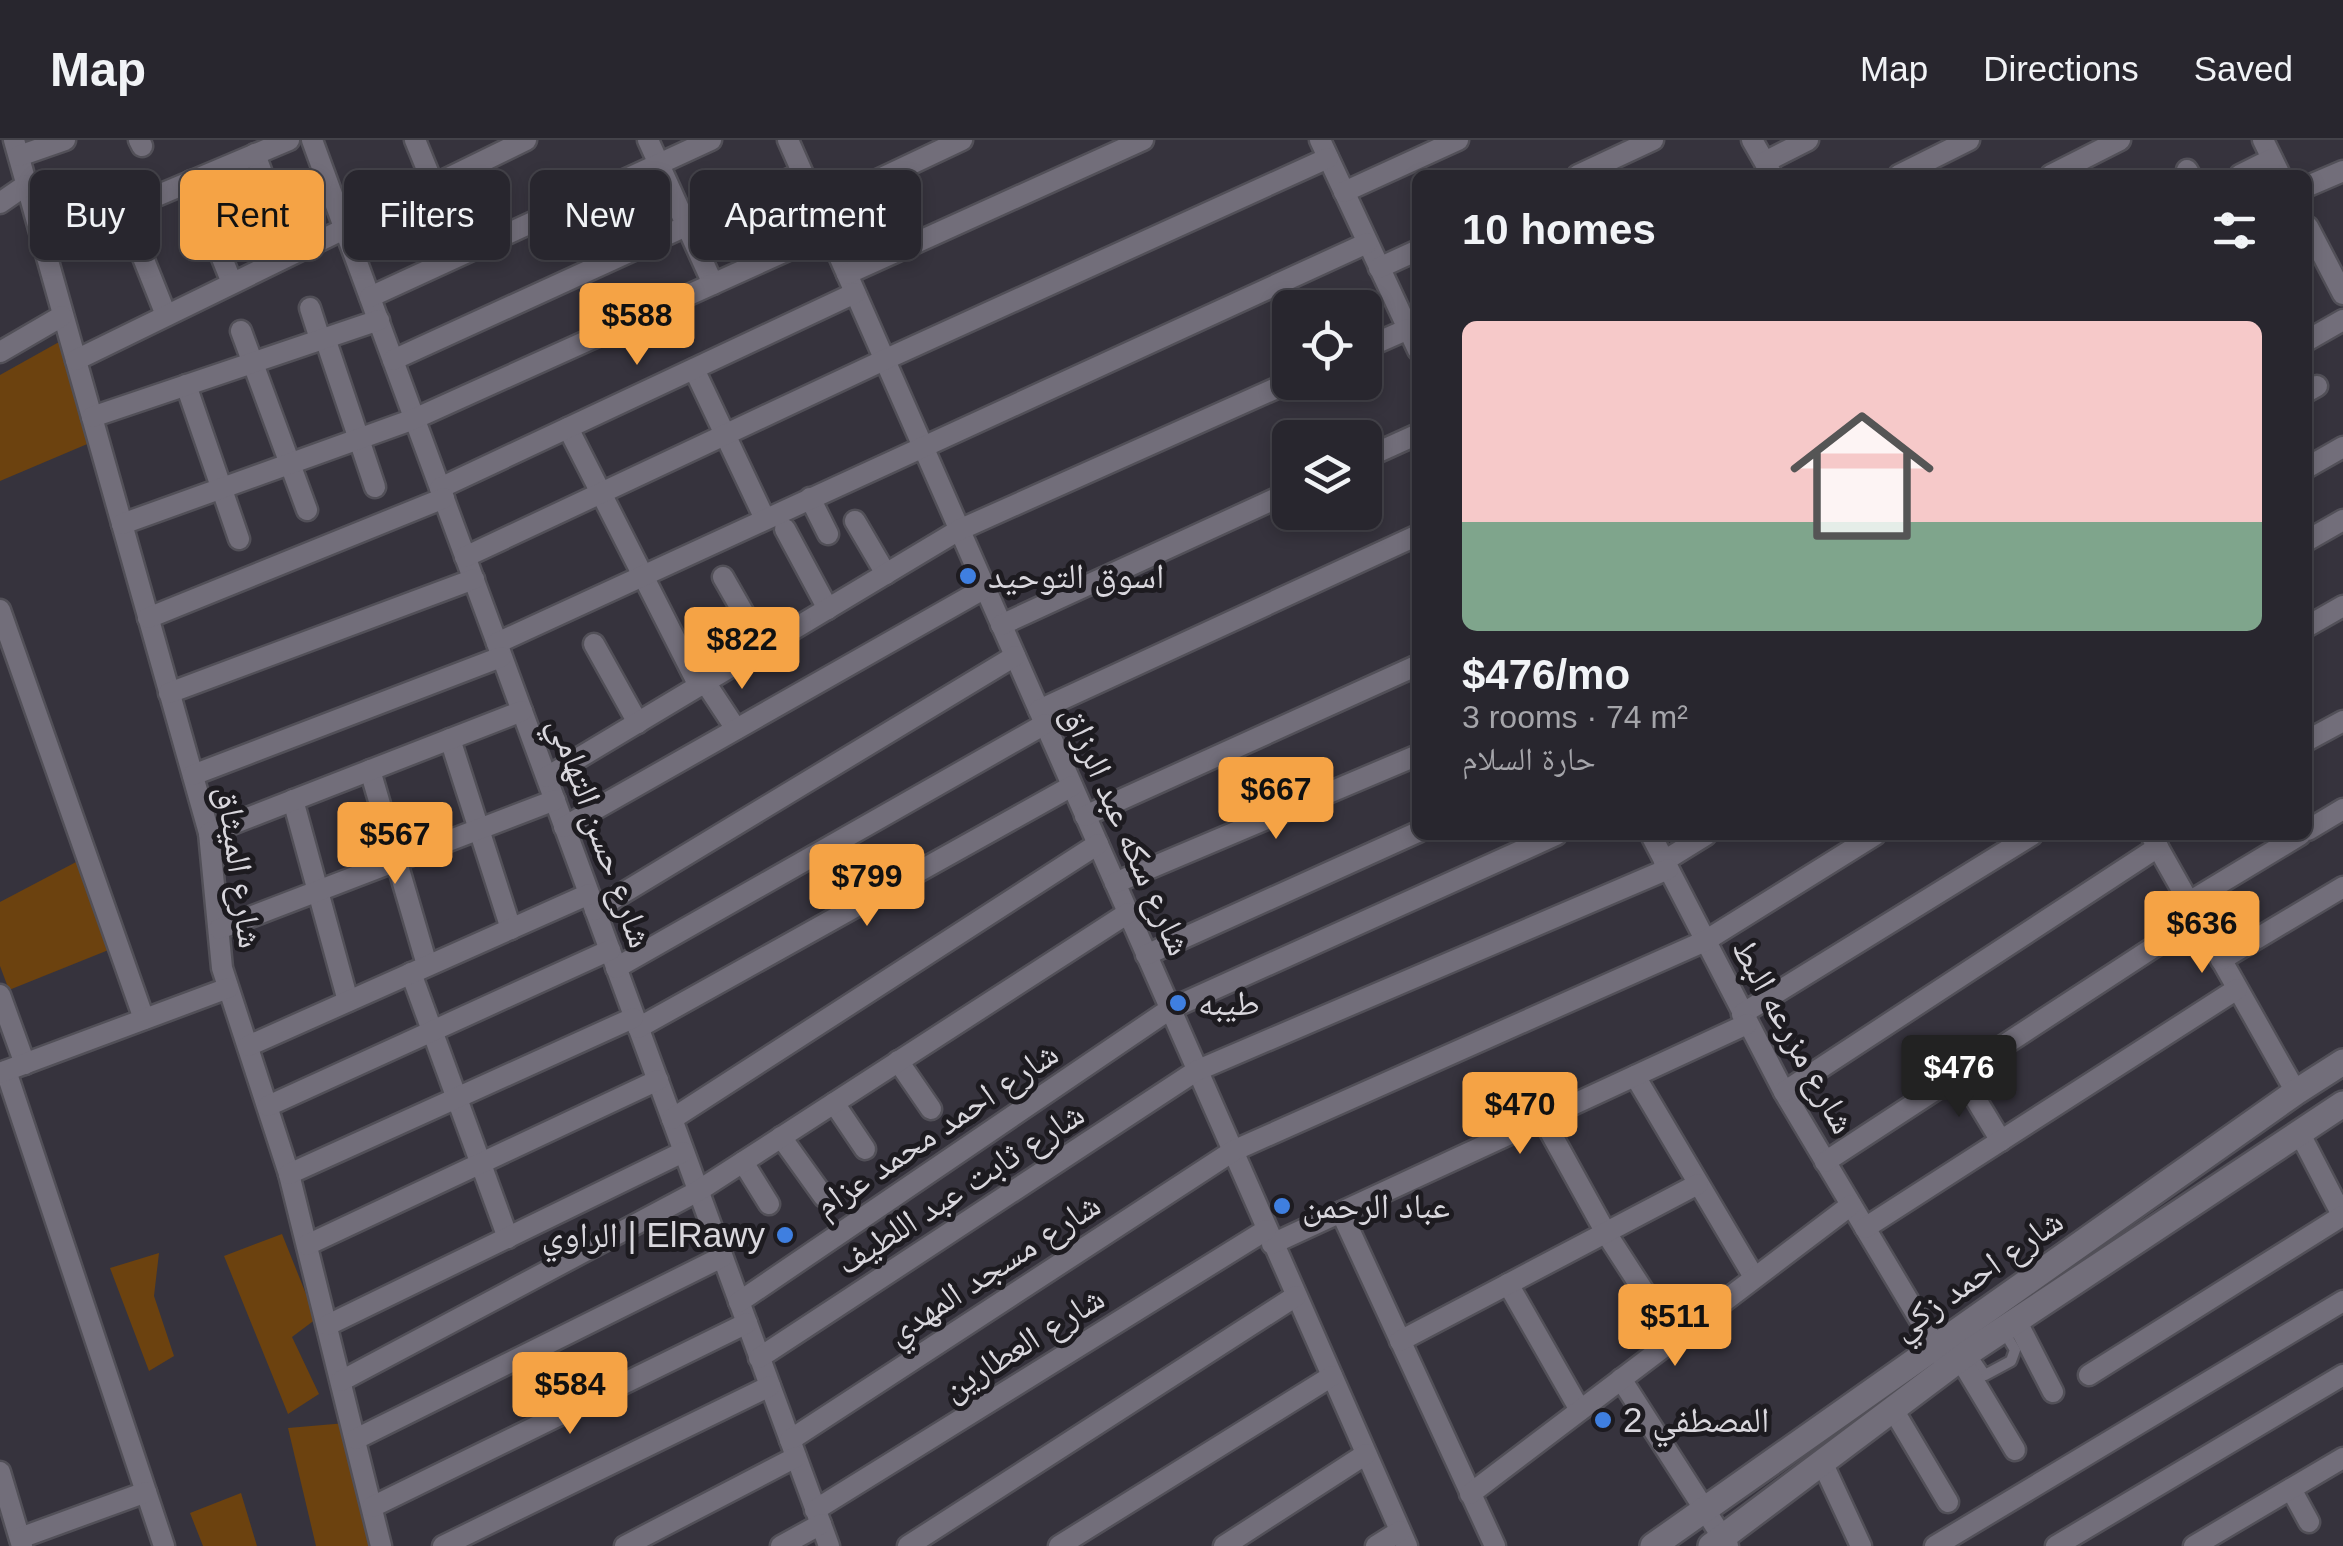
<!DOCTYPE html>
<meta charset="utf-8">
<style>
body{margin:0;font-family:Helvetica,"Noto Naskh Arabic",sans-serif;background:#34323a;color:#f1f3f6;height:100vh;display:flex;flex-direction:column;font-size:38px;white-space:nowrap}
*{box-sizing:border-box;margin:0}
p{font-size:32px;color:#a5a5aa}
.icon{flex:none;width:55px;height:55px;fill:none;stroke:currentColor;stroke-width:2;stroke-linecap:round;stroke-linejoin:round}
.map{position:relative;flex:1;overflow:hidden}
.sheet{position:absolute;left:1412px;top:30px;width:900px;height:670px;display:flex;flex-direction:column;background:#28262e;border-radius:15px;box-shadow:0 5px 15px #0003,0 0 0 2px #44434a}
.sheet>*{flex:none}
.banner{position:absolute;left:30px;top:30px;width:950px;height:90px;display:flex;gap:20px}
.buttons{position:absolute;left:1272px;top:150px;display:grid;gap:20px}
.buttons a{display:grid;place-items:center;width:110px;height:110px;border-radius:15px;background:#28262e;box-shadow:0 5px 15px #0003,0 0 0 2px #44434a;font-size:50px}
.price{position:absolute;translate:-50% -85px;padding:0 22px;border-radius:10px;background:#f5a345;color:#111;font-size:32px;line-height:65px;filter:drop-shadow(0 2px 5px #0008)}
.price::after{content:'';position:absolute;left:50%;top:60px;width:30px;height:22px;margin-left:-15px;background:inherit;clip-path:polygon(0 0,100% 0,50% 100%)}
.price.current{background:#222;color:#fff}
ul{padding:0;list-style:none}
li{display:grid;align-content:center;gap:20px;height:530px;padding:0 50px}
li span{display:grid;place-items:center;height:310px;border-radius:15px;color:#555}
li>.icon{margin-inline-start:auto}
span .icon{width:180px;height:180px;fill:#fffc;stroke-width:1}
li b{font-size:42px}
h2{display:flex;justify-content:space-between;align-items:center;height:120px;padding:0 50px;font-size:42px}
.pill{padding:0 35px;border-radius:15px;background:#28262e;box-shadow:0 5px 15px #0003,0 0 0 2px #44434a;font-size:35px;line-height:90px}
.pill.current{background:#f5a345;color:#111}
header{display:flex;align-items:center;gap:60px;box-sizing:border-box;height:140px;padding:0 50px;background:#28262e;border-bottom:2px solid #44434a}
header strong{font-size:48px}
nav{display:flex;gap:55px;margin-inline-start:auto;font-size:35px}
.map>svg:first-child{display:block}
</style>
<header>
<strong>Map</strong>
<nav><a>Map</a><a>Directions</a><a>Saved</a></nav>
</header>
<div class="map">
<svg width="2343" height="1406" viewBox="0 0 2343 1406">
<rect width="100%" height="100%" fill="#36333d"/>
<!-- building -->
<g fill="#6c420f">
<path d="M59,202L92,302L0,341V235Z"/>
<path d="M78,721L111,809L9,850L0,826V762Z"/>
<path d="M282,1094L316,1179L292,1197L319,1254L288,1274L224,1116Z"/>
<path d="M159,1113L154,1156L174,1216L149,1231L110,1128Z"/>
<path d="M346,1283L376,1406H316L288,1288Z"/>
<path d="M241,1353L257,1406H203L190,1373Z"/>
</g>
<g fill="none" stroke-linecap="round" stroke-linejoin="round">
<!-- service casing -->
<g stroke="#525058" stroke-width="15">
<path id="service" d="M1970,1213L1985,1235L2011,1221L2015,1210L2003,1190"/>
</g>
<!-- minor casing -->
<g stroke="#525058" stroke-width="25">
<g id="minor">
<path d="M14,0L209,693L222,828L289,1034L381,1406"/>
<path d="M139,0L142,6"/>
<path d="M312,0L829,1406"/>
<path d="M415,0L433,44"/>
<path d="M648,0L713,144"/>
<path d="M788,0L1407,1406"/>
<path d="M1320,0L1418,210"/>
<path d="M1752,0L1772,35"/>
<path d="M2263,0L2280,35"/>
<path d="M255,14L291,113"/>
<path d="M19,16L65,0"/>
<path d="M1765,22L1808,0"/>
<path d="M2187,30L2190,35"/>
<path d="M1578,35L1653,0"/>
<path d="M1899,35L1969,0"/>
<path d="M2051,35L2120,0"/>
<path d="M2240,35L2272,19"/>
<path d="M191,41L232,143"/>
<path d="M2308,46L2343,31"/>
<path d="M1344,52L1458,0"/>
<path d="M0,63L26,45"/>
<path d="M818,68L962,0"/>
<path d="M124,70L166,175"/>
<path d="M2308,87L2343,154"/>
<path d="M43,104L289,0"/>
<path d="M1379,128L1418,110"/>
<path d="M847,134L1143,0"/>
<path d="M370,157L711,0"/>
<path d="M310,168L320,199"/>
<path d="M241,191L307,370"/>
<path d="M325,198L375,347"/>
<path d="M2308,200L2343,180"/>
<path d="M1365,208L1408,189"/>
<path d="M0,212L62,176"/>
<path d="M76,220L526,0"/>
<path d="M393,220L802,33"/>
<path d="M694,229L765,379"/>
<path d="M186,245L239,399"/>
<path d="M2308,251L2317,246"/>
<path d="M92,277L379,180"/>
<path d="M568,288L699,546"/>
<path d="M1365,318L1418,294"/>
<path d="M2308,327L2343,307"/>
<path d="M440,348L855,153"/>
<path d="M810,358L828,394"/>
<path d="M855,381L886,434"/>
<path d="M122,384L414,279L828,92"/>
<path d="M785,389L828,469"/>
<path d="M2308,400L2343,380"/>
<path d="M465,417L884,220L1328,18"/>
<path d="M723,437L763,507"/>
<path d="M0,470L144,879"/>
<path d="M148,478L444,358"/>
<path d="M1001,485L1290,352"/>
<path d="M2308,486L2343,466"/>
<path d="M497,503L1367,103"/>
<path d="M594,504L638,583"/>
<path d="M705,542L736,589"/>
<path d="M169,553L474,439"/>
<path d="M1039,570L1418,395"/>
<path d="M450,599L511,789"/>
<path d="M2308,600L2343,581"/>
<path d="M370,630L427,825"/>
<path d="M193,635L501,517"/>
<path d="M547,637L959,390L1290,242"/>
<path d="M293,660L348,861"/>
<path d="M1085,676L1418,525"/>
<path d="M564,687L985,448"/>
<path d="M2308,690L2343,669"/>
<path d="M209,693L522,571"/>
<path d="M1651,695L1784,952L1942,1217"/>
<path d="M2151,695L2296,952"/>
<path d="M1664,721L1706,695"/>
<path d="M1115,743L1418,615"/>
<path d="M2189,762L2300,695"/>
<path d="M595,770L1015,516"/>
<path d="M219,789L555,660"/>
<path d="M1146,815L1418,692"/>
<path d="M2221,820L2343,747"/>
<path d="M616,828L1045,584"/>
<path d="M411,833L508,1098"/>
<path d="M0,855L25,924"/>
<path d="M1742,874L2032,695"/>
<path d="M638,888L1072,646"/>
<path d="M248,906L589,754"/>
<path d="M898,921L931,969"/>
<path d="M6,931L164,1406"/>
<path d="M0,933L228,848"/>
<path d="M1960,933L2001,1001"/>
<path d="M1635,936L1754,1137"/>
<path d="M1784,952L2158,707"/>
<path d="M834,963L865,1009"/>
<path d="M268,966L610,810"/>
<path d="M672,979L1098,704"/>
<path d="M1543,979L1606,1093L1674,1198"/>
<path d="M2299,992L2343,1077"/>
<path d="M781,997L824,1057"/>
<path d="M743,1022L769,1064"/>
<path d="M1825,1022L2197,779"/>
<path d="M289,1034L633,878"/>
<path d="M1341,1072L1495,1406"/>
<path d="M1865,1088L2237,849"/>
<path d="M1272,1104L1747,884"/>
<path d="M307,1105L658,940"/>
<path d="M1508,1144L1580,1270"/>
<path d="M739,1162L1170,869L1556,695"/>
<path d="M2016,1180L2053,1252"/>
<path d="M328,1185L683,1012"/>
<path d="M1400,1201L1698,1044"/>
<path d="M759,1218L1196,931L1668,729"/>
<path d="M1961,1220L2015,1310"/>
<path d="M2089,1235L2342,1076"/>
<path d="M1621,1239L1728,1406"/>
<path d="M341,1241L698,1051L1128,773"/>
<path d="M1894,1271L1948,1362"/>
<path d="M356,1299L722,1117"/>
<path d="M790,1300L1233,1011L1705,801L1875,695"/>
<path d="M1822,1322L1861,1406"/>
<path d="M0,1332L22,1406"/>
<path d="M2291,1349L2309,1382"/>
<path d="M1470,1354L1851,1065"/>
<path d="M372,1367L747,1183"/>
<path d="M815,1370L1266,1090"/>
<path d="M20,1398L146,1352"/>
<path d="M443,1406L770,1246"/>
<path d="M625,1406L796,1317"/>
<path d="M781,1406L821,1384"/>
<path d="M908,1406L1296,1156"/>
<path d="M1059,1406L1332,1236"/>
<path d="M1224,1406L1366,1314"/>
<path d="M1376,1406L1400,1391"/>
<path d="M1935,1406L2343,1161"/>
<path d="M2056,1406L2343,1235"/>
<path d="M2194,1406L2343,1318"/>
</g>
</g>
<!-- tertiary casing -->
<g stroke="#525058" stroke-width="30">
<g id="tertiary">
<path d="M1653,1406L2296,952L2343,922"/>
<path d="M1711,1406L1969,1212L2343,964"/>
</g>
</g>
<!-- service -->
<use href="#service" stroke="#726e7a" stroke-width="10"/>
<!-- minor -->
<use href="#minor" stroke="#726e7a" stroke-width="20"/>
<!-- tertiary -->
<use href="#tertiary" stroke="#726e7a" stroke-width="25"/>
</g>
<!-- markers -->
<g fill="#3f7fe0" stroke="#1d1b20" stroke-width="4">
<circle cx="968" cy="436" r="10"/>
<circle cx="1178" cy="863" r="10"/>
<circle cx="1282" cy="1066" r="10"/>
<circle cx="785" cy="1095" r="10"/>
<circle cx="1603" cy="1280" r="10"/>
</g>
<g text-anchor="middle" stroke-width="10" stroke-linejoin="round" paint-order="stroke">
<!-- poi labels -->
<g font-size="35" fill="#d9d7dd" stroke="#1d1b20" text-anchor="start">
<text x="988" y="448">اسوق التوحيد</text>
<text x="1198" y="875">طيبه</text>
<text x="1302" y="1078">عباد الرحمن</text>
<text x="765" y="1107" text-anchor="end">الراوي | ElRawy</text>
<text x="1623" y="1292">المصطفي 2</text>
</g>
<!-- street labels -->
<g font-size="35" fill="#d9d7dd" stroke="#1d1b20">
<text transform="translate(1127 690) rotate(66)" y="12">شارع سكه عبد الرزاق</text>
<text transform="translate(601 692) rotate(70)" y="12">شارع حسن التهامي</text>
<text transform="translate(240 727) rotate(82)" y="12">شارع الميثاق</text>
<text transform="translate(1794 896) rotate(61)" y="12">شارع مزرعه البط</text>
<text transform="translate(936 989) rotate(-34)" y="12">شارع احمد محمد عزام</text>
<text transform="translate(960 1048) rotate(-33)" y="12">شارع ثابت عبد اللطيف</text>
<text transform="translate(993 1128) rotate(-33)" y="12">شارع مسجد المهدي</text>
<text transform="translate(1977 1134) rotate(-35)" y="12">شارع احمد زكي</text>
<text transform="translate(1023 1203) rotate(-32)" y="12">شارع العطارين</text>
</g>
</g>
</svg>
<div class="buttons">
<a><svg class="icon" aria-label="locate" viewBox="0 0 24 24"><circle cx="12" cy="12" r="6"/><path d="M12 2v4M12 18v4M2 12h4M18 12h4"/></svg></a>
<a><svg class="icon" aria-label="layers" viewBox="0 0 24 24"><path d="M12 4l9 5-9 5-9-5zM3 14l9 5 9-5"/></svg></a>
</div>
<b class="price" style="left:637px;top:228px">$588</b>
<b class="price" style="left:742px;top:552px">$822</b>
<b class="price" style="left:1276px;top:702px">$667</b>
<b class="price" style="left:395px;top:747px">$567</b>
<b class="price" style="left:867px;top:789px">$799</b>
<b class="price" style="left:2202px;top:836px">$636</b>
<b class="price current" style="left:1959px;top:980px">$476</b>
<b class="price" style="left:1520px;top:1017px">$470</b>
<b class="price" style="left:1675px;top:1229px">$511</b>
<b class="price" style="left:570px;top:1297px">$584</b>
<div class="banner">
<a class="pill">Buy</a>
<a class="pill current">Rent</a>
<a class="pill">Filters</a>
<a class="pill">New</a>
<a class="pill">Apartment</a>
</div>
<section class="sheet">
<h2>10 homes<svg class="icon" aria-label="filters" viewBox="0 0 24 24"><path d="M4 7h16M4 17h16"/><circle cx="9" cy="7" r="2"/><circle cx="15" cy="17" r="2"/></svg></h2>
<ul>
<li><span style="background:linear-gradient(#f6c9c9 65%,#7fa58c 0)"><svg class="icon" aria-label="home" viewBox="0 0 24 24"><path d="M3 11l9-7 9 7M6 9v11h12V9"/></svg></span><div><b>$476/mo</b><p>3 rooms · 74 m²</p><p>حارة السلام</p></div></li>
</ul>
</section>
</div>
